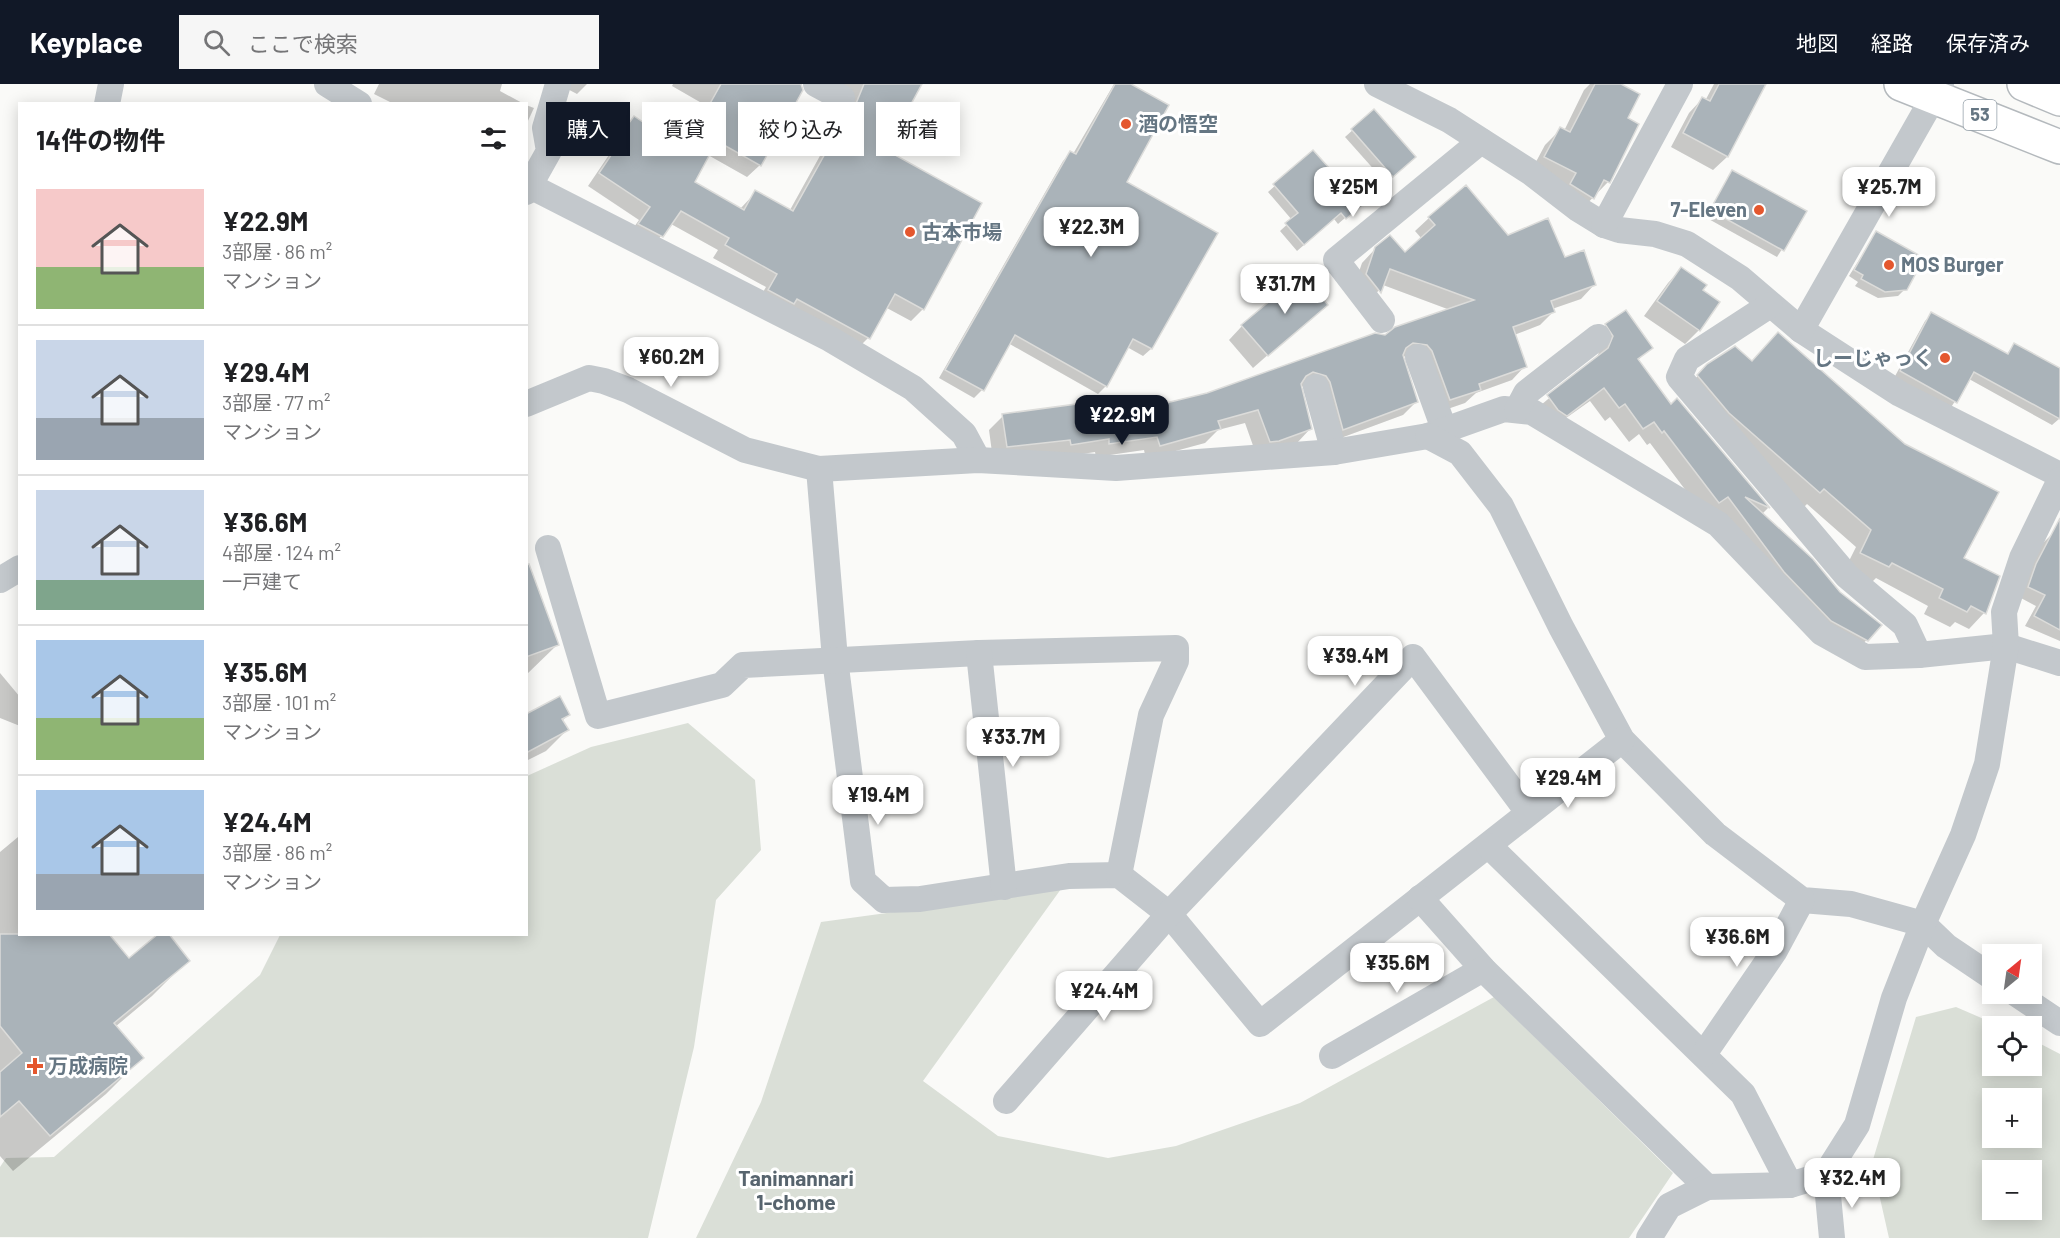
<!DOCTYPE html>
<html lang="ja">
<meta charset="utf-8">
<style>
body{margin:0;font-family:Barlow,"Noto Sans JP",sans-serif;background:#f6f6f6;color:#202124;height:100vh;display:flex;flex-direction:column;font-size:22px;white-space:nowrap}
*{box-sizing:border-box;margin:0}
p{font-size:20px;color:#757577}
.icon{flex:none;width:33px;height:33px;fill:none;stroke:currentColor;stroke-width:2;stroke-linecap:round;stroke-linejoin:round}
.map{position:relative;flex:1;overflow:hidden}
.sheet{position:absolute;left:18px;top:18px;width:510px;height:834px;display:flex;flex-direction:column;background:#fff;border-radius:0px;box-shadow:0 3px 15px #0003}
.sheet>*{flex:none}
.hud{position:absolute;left:546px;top:18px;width:570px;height:54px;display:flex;gap:12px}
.needle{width:39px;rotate:29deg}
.controls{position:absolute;left:1982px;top:860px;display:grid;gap:12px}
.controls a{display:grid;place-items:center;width:60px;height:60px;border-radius:0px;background:#fff;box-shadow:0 3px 15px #0003;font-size:30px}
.price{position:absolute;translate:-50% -51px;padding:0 14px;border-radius:12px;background:#fff;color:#222;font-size:20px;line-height:39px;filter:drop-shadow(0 2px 3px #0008)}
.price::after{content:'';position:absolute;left:50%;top:36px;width:18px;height:14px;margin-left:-9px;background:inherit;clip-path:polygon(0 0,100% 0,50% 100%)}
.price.selected{background:#111827;color:#fff}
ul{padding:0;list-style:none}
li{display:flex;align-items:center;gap:18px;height:150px;padding:0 18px}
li+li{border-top:2px solid #e0e0e0}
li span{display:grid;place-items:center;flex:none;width:168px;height:120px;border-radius:0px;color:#555}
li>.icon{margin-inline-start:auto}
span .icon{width:72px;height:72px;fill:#fffc;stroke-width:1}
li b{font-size:26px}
h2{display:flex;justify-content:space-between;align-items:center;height:72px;padding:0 18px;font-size:26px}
.tag{padding:0 21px;border-radius:0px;background:#fff;box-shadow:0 3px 15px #0003;font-size:21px;line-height:54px}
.tag.selected{background:#111827;color:#fff}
header{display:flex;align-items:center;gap:36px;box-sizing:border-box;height:84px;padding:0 30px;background:#111827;color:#fff}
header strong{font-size:28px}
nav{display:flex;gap:33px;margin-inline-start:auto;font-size:21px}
.search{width:420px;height:54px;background:#f6f6f6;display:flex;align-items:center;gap:15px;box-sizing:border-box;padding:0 21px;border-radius:0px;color:#757577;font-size:22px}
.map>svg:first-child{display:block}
</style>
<header>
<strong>Keyplace</strong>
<div class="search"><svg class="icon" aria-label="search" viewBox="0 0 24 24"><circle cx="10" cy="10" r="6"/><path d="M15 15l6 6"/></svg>ここで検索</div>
<nav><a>地図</a><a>経路</a><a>保存済み</a></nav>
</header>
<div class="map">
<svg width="2060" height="1154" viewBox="0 0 2060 1154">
<rect width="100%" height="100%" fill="#fafaf8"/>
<!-- green -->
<g fill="#dadfd7" fill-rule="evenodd">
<path d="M688,639L755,696L761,766L716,816L694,963L648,1154L0,1153V1083L6,1074L54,1073L260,891L280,851L526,850L527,692L591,663Z"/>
<path d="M1061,805L923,997L998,1052L1108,1074L1176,1062L1300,1019L1494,913L1673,1089L1629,1154H696L761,1018L821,838Z"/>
<path d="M1956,923L2000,942H1992V981H2031V955L2060,970V1154H1889L1872,1079L1916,933ZM1992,1014H2031V1053H1992ZM1992,1086H2031V1125H1992Z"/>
</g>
<!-- shadow -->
<g fill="#0003">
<path d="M379,0H502L500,7L524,20H394L374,10Z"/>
<path d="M558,0H587L577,10Z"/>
<path d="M673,0H749L760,81L747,93L708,71L692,99L740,125L756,108L790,126L837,41L843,35L846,24L812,0H920L884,66L923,225L911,237L885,223L868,254L856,266L757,218L766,203L713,174L718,166L671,140L650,165L627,153L639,136L588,102L613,65L610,63L634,34L681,65L705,21L672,2Z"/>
<path d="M1114,0H1128L1125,99L1151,265L1143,272L1127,263L1106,302L1098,310L1008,259L982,306L974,314L939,294L1063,77L1071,69L1073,70Z"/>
<path d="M1590,0H1618L1626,34L1637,41L1608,98L1577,130L1530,89L1545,61L1561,45L1564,47L1584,6Z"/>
<path d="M1714,0H1764L1727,73L1713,86L1671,63L1689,29L1702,15L1705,17Z"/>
<path d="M526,21L534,24L526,41Z"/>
<path d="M1374,27L1408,80L1386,99L1345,53Z"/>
<path d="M1313,68L1353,127L1338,140L1334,135L1297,167L1280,147L1292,136L1268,108Z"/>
<path d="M1733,88L1805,128L1777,173L1705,133Z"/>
<path d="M1429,134L1508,153L1564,175L1594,201L1581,215L1552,225L1553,228L1540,241L1514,251L1525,282L1512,296L1476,309L1465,319L1436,329L1413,274L1402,272L1417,317L1403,331L1330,358L1312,305L1300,302L1310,345L1297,359L1256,370L1245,339L1218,346L1205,359L1146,375L1144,366L1096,373L1095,368L1057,374L993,376L989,346L1003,332L1136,327L1208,310L1385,252L1450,226L1383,201L1366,222L1353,205L1362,179L1376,164L1405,170L1422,155L1415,147Z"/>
<path d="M1876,149L1905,205L1898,212L1878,214L1855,202L1858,198L1849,192Z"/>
<path d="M1681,185L1701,206L1718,218L1699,246L1685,260L1644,232L1668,199Z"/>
<path d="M1326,220L1253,284L1229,256L1242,242Z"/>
<path d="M1932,230L2006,271L2014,261L2060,286L2059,335L2052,341L1969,295L1950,325L1894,294L1925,237Z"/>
<path d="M1606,241L1648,266L1637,277L1671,322L1677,316L1768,424L1762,430L1839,509L1880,542L1853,570L1705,432L1650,359L1647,361L1639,350L1629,358L1610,333L1605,337L1590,317L1552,344L1535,326L1596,275L1600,266L1593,255Z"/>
<path d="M1708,281L1962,475L1984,529L1969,545L1955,538L1950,543L1924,530L1928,522L1876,494L1872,498L1845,485L1856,463L1807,420L1803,424L1692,298Z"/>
<path d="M2053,449L2060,453V557L2025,542L2036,522L2019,513L2026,491L2043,459Z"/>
<path d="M526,480L557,561L526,591Z"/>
<path d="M0,589L20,613V642L0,634Z"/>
<path d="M526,631H568L562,637L567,646L546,667L526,677Z"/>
<path d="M18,753L20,850L129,876H188L152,912L115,943L142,974L106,1010L13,1087L0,1072V768Z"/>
</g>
<!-- building -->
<g fill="#aab3b9" stroke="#dcdcda" stroke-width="1.5">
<path d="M721,0H801L803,6L761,82L717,57L695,98L744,126L755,106L793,127L849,27L855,22L864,0H922L886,66L982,119L924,226L895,210L870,255L797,215L794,220L768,206L777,190L725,161L729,154L681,127L663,153L638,140L650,123L599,89L624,52L621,50L634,32L684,66Z"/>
<path d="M1115,0H1131L1169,21L1127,98L1218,149L1152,265L1133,255L1107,303L1015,251L984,307L945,286L1070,67L1076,70Z"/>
<path d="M1595,0H1621L1640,10L1628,34L1639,40L1610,99L1604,96L1594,115L1570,100L1576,89L1544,73L1560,43L1570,48Z"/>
<path d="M1719,0H1766L1728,73L1683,49L1702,13L1710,17Z"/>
<path d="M1374,25L1416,73L1393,93L1351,45Z"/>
<path d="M1313,66L1362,121L1346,135L1341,129L1304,161L1285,139L1298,129L1273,100Z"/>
<path d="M1732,86L1807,127L1784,167L1710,126Z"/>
<path d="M1466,101L1508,151L1548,134L1565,173L1584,166L1596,201L1551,217L1555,228L1513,243L1527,283L1479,300L1481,306L1450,316L1432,267L1427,261L1413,259L1406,264L1403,271L1418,318L1343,346L1330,298L1326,292L1313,288L1306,292L1301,300L1312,345L1279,357L1270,358L1258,326L1218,337L1221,345L1160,362L1157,353L1109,360V355L1071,361L1070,356L1007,363L1002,330L1099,317L1093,328L1137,322V326L1207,309L1375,249L1385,251L1395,243L1474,216L1390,185L1381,209L1366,190L1375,163L1390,151L1405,168L1435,141L1428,133Z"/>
<path d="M1876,147L1924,174L1907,206L1885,208L1861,195L1863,191L1854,186Z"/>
<path d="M1681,183L1707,201L1703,206L1720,218L1700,247L1657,217Z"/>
<path d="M1302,190L1328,221L1268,272L1241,241Z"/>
<path d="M1626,226L1653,264L1638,275L1671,320L1677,314L1770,424L1745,413L1813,475L1840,508L1882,541L1868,557L1831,537L1784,488L1728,413L1719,419L1664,347L1662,349L1654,338L1643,345L1625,320L1619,324L1604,304L1567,332L1558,326L1547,311L1608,264L1613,252L1605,240Z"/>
<path d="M1931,228L2008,270L2014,259L2060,284V335L1974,288L1957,319L1900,287Z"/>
<path d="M1778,248L1905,360L1999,408L1964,474L2000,492L1986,530L1971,522L1967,528L1939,514L1943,505L1892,479L1889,483L1860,469L1871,446L1824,405L1820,409L1729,329L1697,291L1707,280L1735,262L1752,277Z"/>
<path d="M2060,434V546L2034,532L2045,511L2028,503L2036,480Z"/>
<path d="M529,480L559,561L526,573V481Z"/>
<path d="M560,612L570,631L562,635L569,646L526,669V630Z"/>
<path d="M0,850H109L129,874L158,850H169L190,877L114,939L144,974L50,1052L19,1017L0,1033V988L22,969L0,942Z"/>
</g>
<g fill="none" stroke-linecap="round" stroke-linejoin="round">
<!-- trunk casing -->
<g stroke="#b4b9bd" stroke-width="36">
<g id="trunk">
<path d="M1901,0L2060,63"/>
<path d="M2024,0L2060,15"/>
</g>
</g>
<!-- minor -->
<g stroke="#c3c8cc" stroke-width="26">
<path d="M327,0L359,20"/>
<path d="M816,0L842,14"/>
<path d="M1377,0L1449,36L1530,88L1578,125L1604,141L1619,146L1655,150L1687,160L1740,194L1801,246L1900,310L2060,391"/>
<path d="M107,20L111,0"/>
<path d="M530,102L830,255L913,304L964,350L978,376"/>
<path d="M526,108L549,67L545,44L558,0"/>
<path d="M1604,141L1680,0"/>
<path d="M1770,221L1687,275L1679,293L1847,492L1905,541L1919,571"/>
<path d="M1382,236L1336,176L1481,57"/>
<path d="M1801,246L1941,0"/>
<path d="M1418,273L1444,345"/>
<path d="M1316,303L1334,368"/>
<path d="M526,320L589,294L604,297L628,306L745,366L819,385L978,376L1116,384L1334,368L1428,352L1504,325L1532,328L1718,440L1822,549L1865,573L1919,571L2006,562L2060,579"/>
<path d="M1517,326L1526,309L1598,253"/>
<path d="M1428,352L1460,369L1501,422L1561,543L1622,656L1715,750L1802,816L1851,820L1923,840L1946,862L1992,893"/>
<path d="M819,385L835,575L863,797L884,816L920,815L1069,792L1119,791L1169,830L1260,940L1622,656"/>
<path d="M548,464L598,632L722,601L743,581L979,569L1176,564V577L1151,631L1119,791"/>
<path d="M0,496L20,484"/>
<path d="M979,569L1004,803"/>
<path d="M1489,762L1743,1010L1790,1101"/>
<path d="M1420,814L1483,885L1707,1103"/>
<path d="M2015,909L2060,939"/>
<path d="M1704,970L1774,868L1802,816"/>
<path d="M1332,972L1483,885"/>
<path d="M1006,1017L1169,830L1413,573L1528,728"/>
<path d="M1826,1090L1832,1154"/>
<path d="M1649,1154L1669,1122L1707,1103L1790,1101L1826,1090L1857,1041L1894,914L1923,840L1963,751L1987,680L2006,562L2004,528L2022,474L2060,396"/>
</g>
<!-- trunk -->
<use href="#trunk" stroke="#fff" stroke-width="33"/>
</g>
<!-- markers -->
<g fill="#e4572e" stroke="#fff" stroke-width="2">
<circle cx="1126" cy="40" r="6"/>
<circle cx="1759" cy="126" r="6"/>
<circle cx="910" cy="148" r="6"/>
<circle cx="1889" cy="181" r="6"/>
<circle cx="1945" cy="274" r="6"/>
<path d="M32 973h6v6h6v6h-6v6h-6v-6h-6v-6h6z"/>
</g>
<g text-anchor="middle" stroke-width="6" stroke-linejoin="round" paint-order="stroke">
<!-- shield labels -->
<rect fill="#fff" stroke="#939fa8" stroke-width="1.5" x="1963.5" y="16" width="33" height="30" rx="4.5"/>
<g font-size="18" font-weight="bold" fill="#657683">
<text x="1980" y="37">53</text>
</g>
<!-- poi labels -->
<g font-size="20" font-weight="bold" fill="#657683" stroke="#fff" text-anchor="start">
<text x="1138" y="47">酒の悟空</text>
<text x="1747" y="133" text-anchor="end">7-Eleven</text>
<text x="922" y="155">古本市場</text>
<text x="1901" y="188">MOS Burger</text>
<text x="1933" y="281" text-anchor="end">しーじゃっく</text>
<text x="48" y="989">万成病院</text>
</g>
<!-- neighbourhood labels -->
<g font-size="21" font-weight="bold" fill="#57646e" stroke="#fff">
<text x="796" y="1102">Tanimannari<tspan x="796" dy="24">1-chome</tspan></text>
</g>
</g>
</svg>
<div class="controls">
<a><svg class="needle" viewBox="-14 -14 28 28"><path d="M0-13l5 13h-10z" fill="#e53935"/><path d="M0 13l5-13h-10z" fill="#757577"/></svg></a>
<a><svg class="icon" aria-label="locate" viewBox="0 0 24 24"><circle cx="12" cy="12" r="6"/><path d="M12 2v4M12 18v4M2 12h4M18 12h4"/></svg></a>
<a>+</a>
<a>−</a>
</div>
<b class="price" style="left:1353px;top:134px">¥25M</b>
<b class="price" style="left:1889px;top:134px">¥25.7M</b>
<b class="price" style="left:1091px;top:174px">¥22.3M</b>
<b class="price" style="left:1285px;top:231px">¥31.7M</b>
<b class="price" style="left:671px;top:304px">¥60.2M</b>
<b class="price selected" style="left:1122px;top:362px">¥22.9M</b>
<b class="price" style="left:1355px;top:603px">¥39.4M</b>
<b class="price" style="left:1013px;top:684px">¥33.7M</b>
<b class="price" style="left:1568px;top:725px">¥29.4M</b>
<b class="price" style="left:878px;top:742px">¥19.4M</b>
<b class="price" style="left:1737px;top:884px">¥36.6M</b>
<b class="price" style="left:1397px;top:910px">¥35.6M</b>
<b class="price" style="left:1104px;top:938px">¥24.4M</b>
<b class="price" style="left:1852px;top:1125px">¥32.4M</b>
<div class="hud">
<a class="tag selected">購入</a>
<a class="tag">賃貸</a>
<a class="tag">絞り込み</a>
<a class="tag">新着</a>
</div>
<section class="sheet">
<h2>14件の物件<svg class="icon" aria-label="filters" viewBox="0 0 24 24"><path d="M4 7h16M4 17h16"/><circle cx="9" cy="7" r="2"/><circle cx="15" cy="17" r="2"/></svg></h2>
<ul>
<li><span style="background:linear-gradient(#f6c9c9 65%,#8fb573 0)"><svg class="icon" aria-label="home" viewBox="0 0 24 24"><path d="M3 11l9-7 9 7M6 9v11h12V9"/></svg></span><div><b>¥22.9M</b><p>3部屋 · 86 m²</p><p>マンション</p></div></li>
<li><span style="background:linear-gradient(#c9d6e8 65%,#9aa5b1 0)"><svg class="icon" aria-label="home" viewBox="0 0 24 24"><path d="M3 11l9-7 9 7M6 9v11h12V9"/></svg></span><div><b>¥29.4M</b><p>3部屋 · 77 m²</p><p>マンション</p></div></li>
<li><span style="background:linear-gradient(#c9d6e8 75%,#7fa58c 0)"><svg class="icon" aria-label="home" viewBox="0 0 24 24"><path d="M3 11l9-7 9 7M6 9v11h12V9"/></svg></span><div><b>¥36.6M</b><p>4部屋 · 124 m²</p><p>一戸建て</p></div></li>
<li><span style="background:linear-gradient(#a9c7e8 65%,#8fb573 0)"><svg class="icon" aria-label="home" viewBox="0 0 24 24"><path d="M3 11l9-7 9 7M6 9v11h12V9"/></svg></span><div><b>¥35.6M</b><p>3部屋 · 101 m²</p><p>マンション</p></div></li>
<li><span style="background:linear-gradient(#a9c7e8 70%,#9aa5b1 0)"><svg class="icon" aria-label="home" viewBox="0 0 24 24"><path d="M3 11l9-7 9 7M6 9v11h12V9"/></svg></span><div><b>¥24.4M</b><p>3部屋 · 86 m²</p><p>マンション</p></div></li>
</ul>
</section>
</div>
